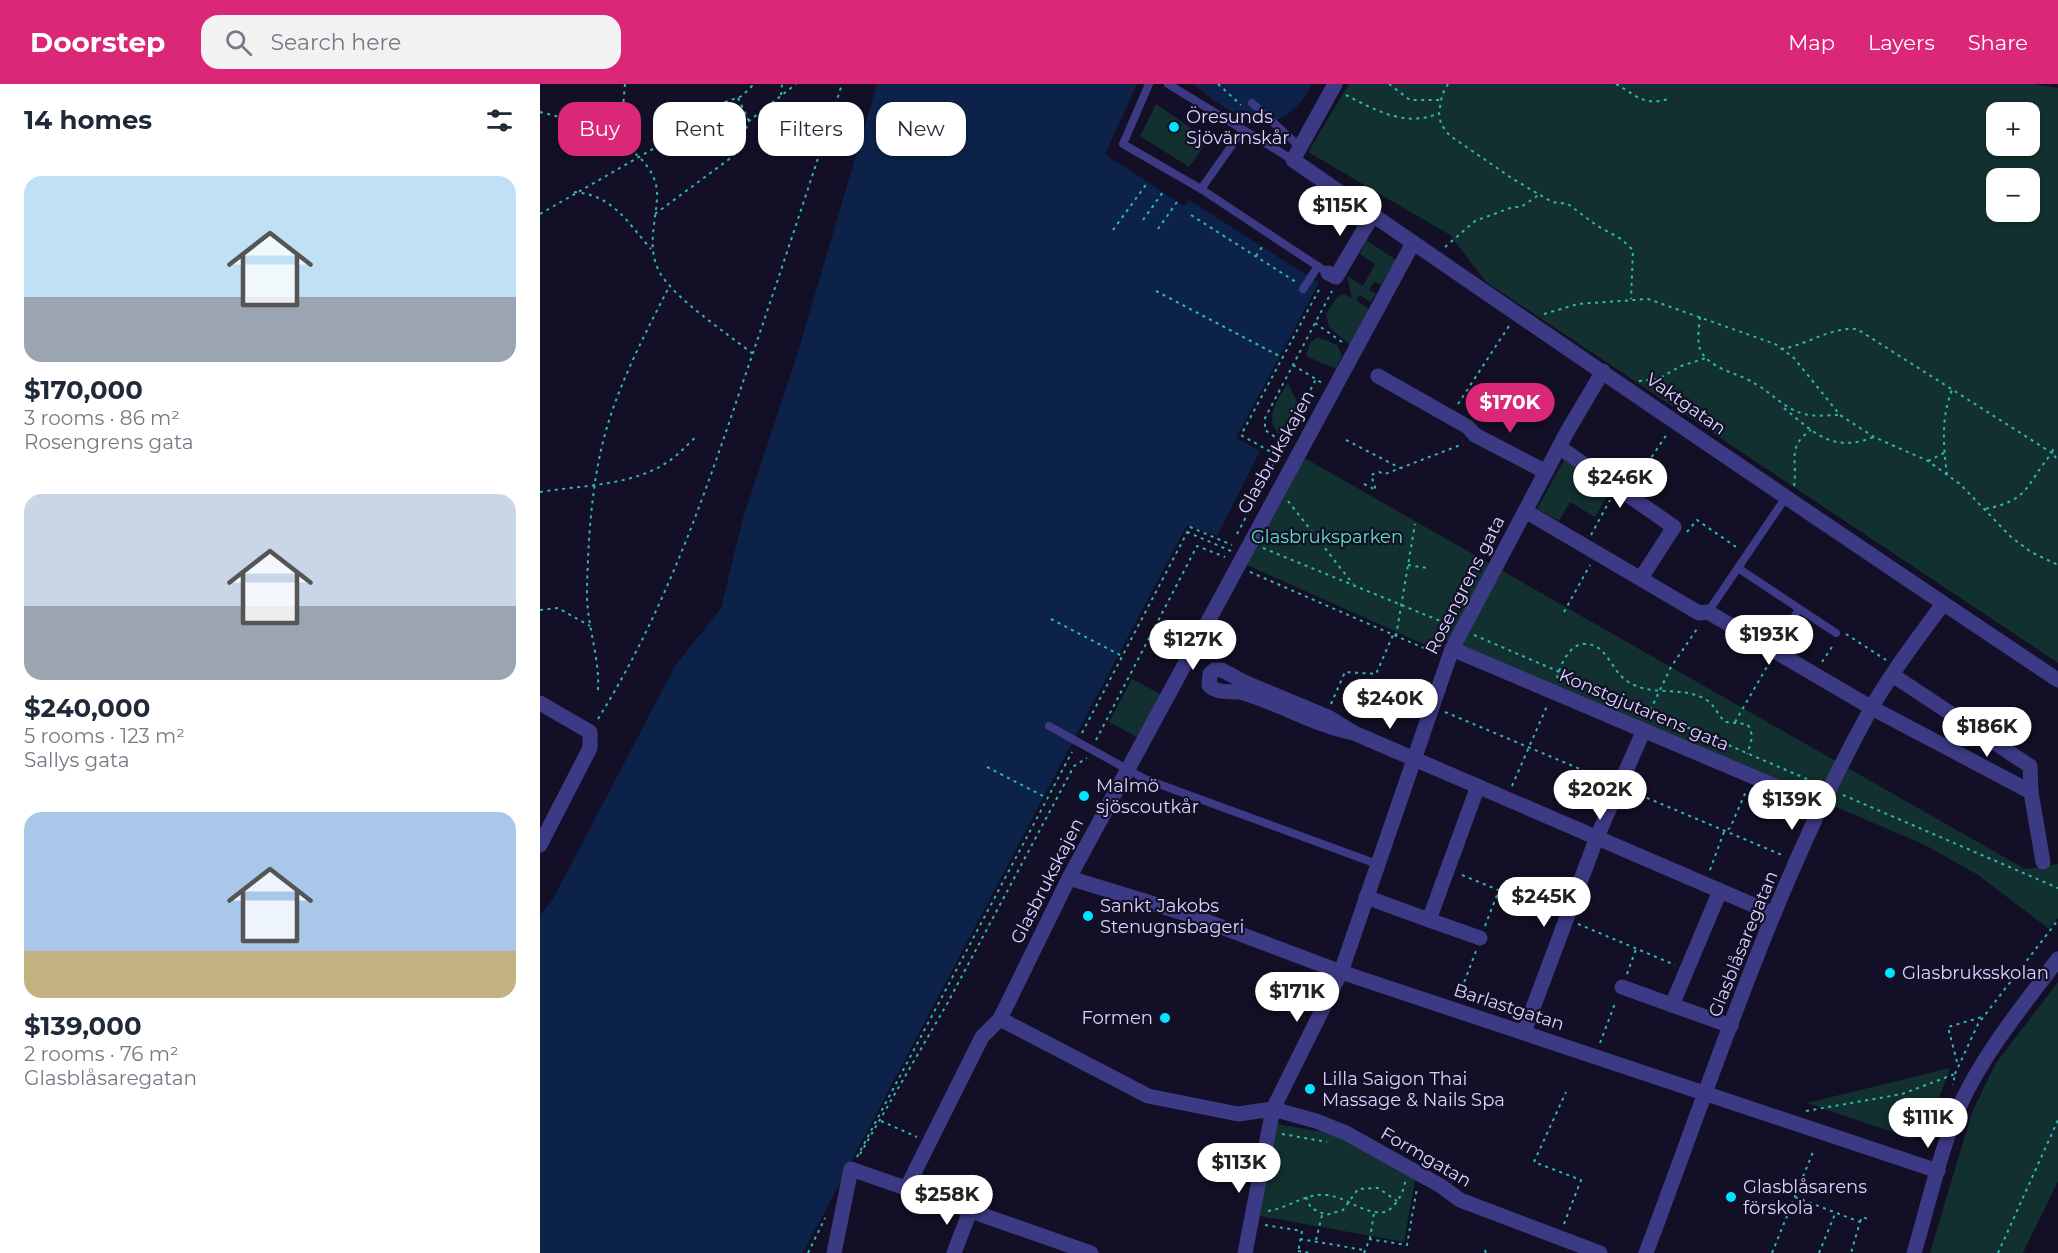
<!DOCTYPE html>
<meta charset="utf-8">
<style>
body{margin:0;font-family:Montserrat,sans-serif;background:#f2f2f3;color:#1f2937;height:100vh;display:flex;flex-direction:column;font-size:22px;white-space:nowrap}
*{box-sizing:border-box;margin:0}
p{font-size:20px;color:#747a83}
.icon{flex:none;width:33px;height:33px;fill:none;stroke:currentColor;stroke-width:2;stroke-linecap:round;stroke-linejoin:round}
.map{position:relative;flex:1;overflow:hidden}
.panel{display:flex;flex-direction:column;background:#fff;width:540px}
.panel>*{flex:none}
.hud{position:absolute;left:18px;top:18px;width:570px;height:54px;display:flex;gap:12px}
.controls{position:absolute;left:1446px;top:18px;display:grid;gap:12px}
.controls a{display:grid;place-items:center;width:54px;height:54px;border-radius:12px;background:#fff;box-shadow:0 2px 4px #0004;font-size:30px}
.price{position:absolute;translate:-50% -51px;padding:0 14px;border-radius:21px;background:#fff;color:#222;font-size:20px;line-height:39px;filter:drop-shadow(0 2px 3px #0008)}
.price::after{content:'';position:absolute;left:50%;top:36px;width:18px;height:14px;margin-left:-9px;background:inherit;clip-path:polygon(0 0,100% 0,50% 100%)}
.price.selected{background:#db2777;color:#fff}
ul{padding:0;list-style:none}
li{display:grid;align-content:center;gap:12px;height:318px;padding:0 24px}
li span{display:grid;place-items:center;height:186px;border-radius:18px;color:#555}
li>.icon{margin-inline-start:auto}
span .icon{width:108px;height:108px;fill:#fffc;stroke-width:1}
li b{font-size:26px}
h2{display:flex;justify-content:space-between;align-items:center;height:72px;padding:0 24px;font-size:26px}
.pill{padding:0 21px;border-radius:18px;background:#fff;box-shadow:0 2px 4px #0004;font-size:21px;line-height:54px}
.pill.selected{background:#db2777;color:#fff}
header{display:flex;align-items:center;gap:36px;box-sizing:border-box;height:84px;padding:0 30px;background:#db2777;color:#fff}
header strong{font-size:28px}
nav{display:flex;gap:33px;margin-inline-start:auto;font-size:21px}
.search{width:420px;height:54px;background:#f2f2f3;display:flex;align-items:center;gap:15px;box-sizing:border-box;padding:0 21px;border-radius:18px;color:#747a83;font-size:22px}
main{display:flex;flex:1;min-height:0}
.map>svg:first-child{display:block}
</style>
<header>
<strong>Doorstep</strong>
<div class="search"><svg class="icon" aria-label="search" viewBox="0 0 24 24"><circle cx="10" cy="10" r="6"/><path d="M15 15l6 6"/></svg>Search here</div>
<nav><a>Map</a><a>Layers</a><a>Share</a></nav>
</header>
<main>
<section class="panel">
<h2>14 homes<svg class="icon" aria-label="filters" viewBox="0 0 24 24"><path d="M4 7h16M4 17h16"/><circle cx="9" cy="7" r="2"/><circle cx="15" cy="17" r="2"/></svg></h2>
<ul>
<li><span style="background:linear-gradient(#bfe0f5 65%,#9aa5b1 0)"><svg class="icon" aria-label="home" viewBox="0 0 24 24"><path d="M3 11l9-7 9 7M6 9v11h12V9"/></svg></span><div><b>$170,000</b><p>3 rooms · 86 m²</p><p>Rosengrens gata</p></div></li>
<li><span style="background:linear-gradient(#c9d6e8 60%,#9aa5b1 0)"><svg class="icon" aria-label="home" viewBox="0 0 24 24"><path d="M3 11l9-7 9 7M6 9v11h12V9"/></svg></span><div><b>$240,000</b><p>5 rooms · 123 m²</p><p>Sallys gata</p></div></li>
<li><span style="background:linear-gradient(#a9c7e8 75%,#c2b280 0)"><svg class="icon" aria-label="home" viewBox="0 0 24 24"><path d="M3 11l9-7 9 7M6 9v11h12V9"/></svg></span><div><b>$139,000</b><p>2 rooms · 76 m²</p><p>Glasblåsaregatan</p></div></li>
</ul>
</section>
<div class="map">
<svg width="1518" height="1169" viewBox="0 0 1518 1169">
<rect width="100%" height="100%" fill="#130f26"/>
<!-- green -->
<g fill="#12302f" fill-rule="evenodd">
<path d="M809,0H1494L1518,4V579L946,198L910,151L768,68ZM1456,28H1490V62H1456ZM1456,94H1490V128H1456Z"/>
<path d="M616,20L668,56L649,83L600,52Z"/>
<path d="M826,156L856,176L841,201L834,198L829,206L836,210L830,218L820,211L816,216L829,225L810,261L789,243L786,230L797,213L804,210L812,214L807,192L823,202L835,180L820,170Z"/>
<path d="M778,253L797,261L802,271L796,285L766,272L770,259Z"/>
<path d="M748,299L758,320L739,350C723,333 738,316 748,299Z"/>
<path d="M761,372L1485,785L1518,780V834L1509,845L1438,791L1385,761L905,556L899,567L707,481Z"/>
<path d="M1024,376L1070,407L1055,433L1030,418L1019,437L997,425Z"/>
<path d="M592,595L622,611L599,654L569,638Z"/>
<path d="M1518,898V1097L1483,1169H1390L1432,1028L1456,979Z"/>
<path d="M1410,984L1387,1045L1377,1044L1373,1055L1267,1019Z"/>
<path d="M737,1040L800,1051L876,1091L864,1158L720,1132Z"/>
</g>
<!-- water -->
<g fill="#0c2248">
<path d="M337,0H597L565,70L644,122L649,116L779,199L696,354L720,367L677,452L647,441L263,1169H0V831L13,815L135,582L181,524L203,434L257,271Z"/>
<path d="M653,0H772C739,63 695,35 653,0Z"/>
</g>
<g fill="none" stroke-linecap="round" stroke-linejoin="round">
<!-- path -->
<g stroke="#2fb8b0" stroke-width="2" stroke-dasharray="3 4.5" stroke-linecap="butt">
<path d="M85,0L82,34L92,65"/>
<path d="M678,0L701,21"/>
<path d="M849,0L870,16H901"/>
<path d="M908,0L902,11L899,29L901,40L909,51L973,95L1012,118L1028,120L1056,141L1081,155L1093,166L1091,215"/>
<path d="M1076,0C1098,12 1102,22 1129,15"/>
<path d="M241,11L242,0"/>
<path d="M806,11C835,26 866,44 899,29"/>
<path d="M198,14L209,37"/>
<path d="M0,28C38,37 120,63 117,113C116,140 106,163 120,189C135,215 188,250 213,270"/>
<path d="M34,108C73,111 87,138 111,165"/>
<path d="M0,130L182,25L185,18L202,12L214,0"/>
<path d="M115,130L192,73L198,66L209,37L256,0"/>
<path d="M651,131L756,198"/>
<path d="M603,136L623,108"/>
<path d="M618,145L637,118"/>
<path d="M573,146L608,98"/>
<path d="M905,163L935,137L973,123H981L1000,110"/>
<path d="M716,172L722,163"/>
<path d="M616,207L743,274"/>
<path d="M1004,230L1038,220L1108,215L1235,260L1254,274L1300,331L1334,353L1388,377L1420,400L1471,453L1491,468L1518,481"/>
<path d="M1160,233C1159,243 1156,260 1162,269C1173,286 1198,289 1214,299C1232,309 1243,324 1264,330C1275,333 1289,331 1300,331"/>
<path d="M775,239L802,258"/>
<path d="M1241,265C1268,261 1289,243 1317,245L1512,369C1485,401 1490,417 1444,425"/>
<path d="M753,281L782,299"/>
<path d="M1099,297L1118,295L1141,282L1166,274"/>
<path d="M918,320L969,242"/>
<path d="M1244,324C1275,350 1293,369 1334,353"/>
<path d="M806,356L860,384"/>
<path d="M743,359L776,295"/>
<path d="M747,361L725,346V334L792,207"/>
<path d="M1513,365L1512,369L1518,376"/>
<path d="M1388,377L1404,369"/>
<path d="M1407,391C1403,359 1401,333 1413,303"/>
<path d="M1095,398L1127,350"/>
<path d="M824,400L836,406L831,391L839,388L845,390L923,360"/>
<path d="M1254,402C1258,377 1246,363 1271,346"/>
<path d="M0,408C42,401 98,402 133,374C142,367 149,359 157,352"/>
<path d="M748,417L813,500"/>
<path d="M647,448L691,467"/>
<path d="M1147,448L1157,436L1199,465"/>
<path d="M697,450L738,372L701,351L781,202"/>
<path d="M1051,451L1070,416"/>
<path d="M723,464L910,541"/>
<path d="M868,481L887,484"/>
<path d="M710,488L895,569"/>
<path d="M0,526L18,524L50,542"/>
<path d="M1024,528L1050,481"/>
<path d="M511,535L582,572"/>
<path d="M1306,550L1346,576"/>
<path d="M934,551L1276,699"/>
<path d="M856,552L875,440"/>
<path d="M1282,578L1294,560"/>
<path d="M1017,594C1020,582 1029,560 1044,560C1067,559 1071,587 1087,597C1110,613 1140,602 1163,614C1174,619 1177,630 1185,638L1207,640C1215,650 1211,659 1207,670"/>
<path d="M58,606C60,572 46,540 47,506C48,460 51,411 61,366C74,308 103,254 130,201"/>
<path d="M791,620L805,588L836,590L853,551"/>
<path d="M905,628L1066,696"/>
<path d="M1107,633L1131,583L1159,542"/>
<path d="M58,635C124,529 163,416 203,298C237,199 270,100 302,0"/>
<path d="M1195,638L1228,581"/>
<path d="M542,649L650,443L692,461"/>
<path d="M556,656L657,462L685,473"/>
<path d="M447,683L507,714"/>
<path d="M972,702L1007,622"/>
<path d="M1093,708L1242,771"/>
<path d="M1303,711L1518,804"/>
<path d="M1170,786L1184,748L1190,744L1207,705"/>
<path d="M922,791L1014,829"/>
<path d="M1038,840L1135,881"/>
<path d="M945,842L959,806"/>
<path d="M1087,890L1096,865"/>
<path d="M919,912L936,867"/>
<path d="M1060,959L1076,917"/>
<path d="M1417,978L1408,943L1442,933"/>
<path d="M1415,990L1438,940L1518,836"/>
<path d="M1266,1027L1362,1010L1415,990L1413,1001"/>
<path d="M341,1037L377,1053"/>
<path d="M742,1050L787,1058"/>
<path d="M320,1070L407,920L534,682L547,674"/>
<path d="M317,1073L532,668"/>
<path d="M766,1113L771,1124L786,1131L803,1126L818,1105L838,1104L857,1117"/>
<path d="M1255,1113L1320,1138L1311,1169"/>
<path d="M728,1127C749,1124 765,1109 787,1111C809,1114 823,1131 846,1128C855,1123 864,1109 865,1098"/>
<path d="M1320,1138L1322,1133L1331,1136"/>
<path d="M1024,1140L1041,1096L994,1078L1026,1008"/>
<path d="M725,1141L762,1147L758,1169"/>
<path d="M760,1155L824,1166"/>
<path d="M829,1155L867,1161L877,1104"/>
<path d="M776,1156L782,1131"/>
<path d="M945,1166L946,1169"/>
<path d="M758,1167L770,1169"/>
<path d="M268,1169L285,1134"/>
<path d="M824,1169L830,1154L834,1129"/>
<path d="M1232,1169L1273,1068"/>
<path d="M1279,1169L1295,1130"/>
<path d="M1458,1169L1518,1036"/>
</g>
<!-- lane -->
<g stroke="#3d3a85" stroke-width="8">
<path d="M609,0L583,60L661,105"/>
<path d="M628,0L753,76"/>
<path d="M712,19L760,63"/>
<path d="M702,47L661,105L788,189"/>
<path d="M763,205L778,182"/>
<path d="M1198,484L1296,549"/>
<path d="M1168,528L1246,413"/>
<path d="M1234,567L1259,525"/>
<path d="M509,642L605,695L837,780"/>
</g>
<!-- street -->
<g stroke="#3d3a85" stroke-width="15">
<path d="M795,0L753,76C1007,251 1261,425 1518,596"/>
<path d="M788,189L796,193L832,132"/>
<path d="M838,292L928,343L935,351L1006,388"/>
<path d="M1019,363L1134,443L1101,494"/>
<path d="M985,427L1159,529L1168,528L1332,624L1491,708"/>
<path d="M912,565L1282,722"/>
<path d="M1354,592L1490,682L1491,708L1503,778"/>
<path d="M0,619L50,648V664L0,761"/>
<path d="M814,649C774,641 743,621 704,609C693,606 678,611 669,601L670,590L674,586H682L706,599L790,634L814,649L1234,830"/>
<path d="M529,794L647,830L801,888L1398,1087"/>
<path d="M1180,807L1132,921L1191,942"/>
<path d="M826,813L889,836L938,702"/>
<path d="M889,836L940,854"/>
<path d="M1082,903L1132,921"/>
<path d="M460,935L608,1012L698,1030L733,1025L776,1037L806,1049L901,1102L920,1116L1060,1169"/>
<path d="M984,948L1057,753L1103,648"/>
<path d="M366,1105L442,953L460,935L529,794L873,159"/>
<path d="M294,1169L311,1085L551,1169"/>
<path d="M414,1169L430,1127"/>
<path d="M705,1169L733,1025L801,888L912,565L1027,348L1063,287"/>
<path d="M1106,1169C1174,989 1234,802 1327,632C1348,593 1377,555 1403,520"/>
<path d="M1374,1169C1388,1123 1401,1062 1421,1019C1446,966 1483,922 1518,875"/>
</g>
</g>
<!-- markers -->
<g fill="#00e5ff" stroke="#130f26" stroke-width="2">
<circle cx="634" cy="43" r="6"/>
<circle cx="544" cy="712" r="6"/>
<circle cx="548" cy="832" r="6"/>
<circle cx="1350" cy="889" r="6"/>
<circle cx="625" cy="934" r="6"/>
<circle cx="770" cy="1005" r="6"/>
<circle cx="1191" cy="1113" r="6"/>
</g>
<g text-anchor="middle" stroke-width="4.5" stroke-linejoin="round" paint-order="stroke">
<!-- poi labels -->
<g font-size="18" fill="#d9d4ff" stroke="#130f26" text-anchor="start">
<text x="646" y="39">Öresunds<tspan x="646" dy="21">Sjövärnskår</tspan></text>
<text x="556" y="708">Malmö<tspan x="556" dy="21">sjöscoutkår</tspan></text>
<text x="560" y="828">Sankt Jakobs<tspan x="560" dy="21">Stenugnsbageri</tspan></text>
<text x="1362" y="895">Glasbruksskolan</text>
<text x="613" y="940" text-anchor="end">Formen</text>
<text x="782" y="1001">Lilla Saigon Thai<tspan x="782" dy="21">Massage &amp; Nails Spa</tspan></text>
<text x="1203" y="1109">Glasblåsarens<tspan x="1203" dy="21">förskola</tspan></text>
</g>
<!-- street labels -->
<g font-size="18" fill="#d9d4ff" stroke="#130f26">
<text transform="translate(1146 320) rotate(35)" y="6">Vaktgatan</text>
<text transform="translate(736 368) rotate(-61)" y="6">Glasbrukskajen</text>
<text transform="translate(925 501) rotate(-63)" y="6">Rosengrens gata</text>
<text transform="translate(1104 626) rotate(23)" y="6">Konstgjutarens gata</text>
<text transform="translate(507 797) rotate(-63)" y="6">Glasbrukskajen</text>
<text transform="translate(1203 860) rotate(-68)" y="6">Glasblåsaregatan</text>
<text transform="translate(969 923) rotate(18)" y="6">Barlastgatan</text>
<text transform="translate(886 1073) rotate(30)" y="6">Formgatan</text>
</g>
<!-- park labels -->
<g font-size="18" fill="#5fe0c0" stroke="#130f26">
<text x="787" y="459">Glasbruksparken</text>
</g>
</g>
</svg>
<div class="controls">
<a>+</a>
<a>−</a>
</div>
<b class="price" style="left:800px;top:153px">$115K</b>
<b class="price selected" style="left:970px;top:350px">$170K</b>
<b class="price" style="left:1080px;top:425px">$246K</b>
<b class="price" style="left:1229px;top:582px">$193K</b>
<b class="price" style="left:653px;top:587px">$127K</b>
<b class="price" style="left:850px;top:646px">$240K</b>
<b class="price" style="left:1447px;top:674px">$186K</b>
<b class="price" style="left:1060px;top:737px">$202K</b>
<b class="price" style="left:1252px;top:747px">$139K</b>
<b class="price" style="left:1004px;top:844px">$245K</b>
<b class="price" style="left:757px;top:939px">$171K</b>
<b class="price" style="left:1388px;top:1065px">$111K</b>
<b class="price" style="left:699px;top:1110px">$113K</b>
<b class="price" style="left:407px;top:1142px">$258K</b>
<div class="hud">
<a class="pill selected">Buy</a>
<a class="pill">Rent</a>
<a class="pill">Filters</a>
<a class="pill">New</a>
</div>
</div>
</main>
